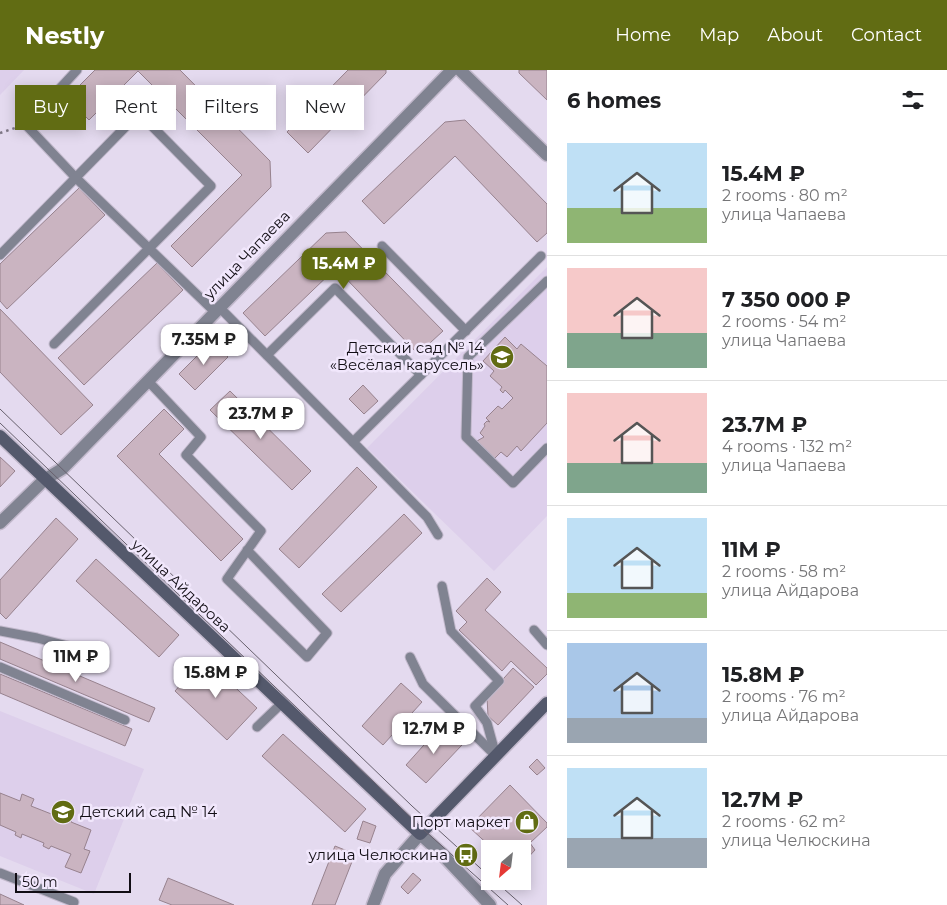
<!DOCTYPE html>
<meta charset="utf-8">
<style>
body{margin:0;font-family:Montserrat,sans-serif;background:#f2f2f2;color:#202124;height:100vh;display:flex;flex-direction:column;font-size:19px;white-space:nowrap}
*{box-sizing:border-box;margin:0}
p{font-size:16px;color:#757577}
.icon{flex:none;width:28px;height:28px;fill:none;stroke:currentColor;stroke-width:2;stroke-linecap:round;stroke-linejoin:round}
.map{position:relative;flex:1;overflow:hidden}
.panel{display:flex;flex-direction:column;background:#fff;width:400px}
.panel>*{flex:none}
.banner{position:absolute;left:15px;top:15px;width:456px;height:45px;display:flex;gap:10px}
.needle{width:32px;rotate:208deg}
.tools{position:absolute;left:481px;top:770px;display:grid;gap:10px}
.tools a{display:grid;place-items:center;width:50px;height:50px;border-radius:0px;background:#fff;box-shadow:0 2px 12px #0003;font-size:25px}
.scale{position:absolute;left:15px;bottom:12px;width:116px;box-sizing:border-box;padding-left:5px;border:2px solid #110d14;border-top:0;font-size:14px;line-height:18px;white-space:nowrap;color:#110d14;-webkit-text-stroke:4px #f1e7fc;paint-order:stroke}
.price{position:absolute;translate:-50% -42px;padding:0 11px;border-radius:10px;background:#fff;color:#222;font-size:16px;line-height:32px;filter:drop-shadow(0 1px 2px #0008)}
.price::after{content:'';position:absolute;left:50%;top:30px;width:15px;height:11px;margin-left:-8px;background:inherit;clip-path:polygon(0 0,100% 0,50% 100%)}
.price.selected{background:#616c13;color:#fff}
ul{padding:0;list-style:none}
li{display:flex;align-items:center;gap:15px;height:125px;padding:0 20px}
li+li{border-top:1px solid #e0e0e0}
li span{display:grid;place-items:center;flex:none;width:140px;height:100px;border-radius:0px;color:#555}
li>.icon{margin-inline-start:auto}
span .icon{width:60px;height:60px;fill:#fffc;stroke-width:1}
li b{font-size:21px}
h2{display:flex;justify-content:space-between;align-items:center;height:60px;padding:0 20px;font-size:21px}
.pill{padding:0 18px;border-radius:0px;background:#fff;box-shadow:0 2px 12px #0003;font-size:18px;line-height:45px}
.pill.selected{background:#616c13;color:#fff}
header{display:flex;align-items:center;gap:30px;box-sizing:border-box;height:70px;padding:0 25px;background:#616c13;color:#fff}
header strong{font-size:24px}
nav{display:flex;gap:28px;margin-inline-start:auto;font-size:18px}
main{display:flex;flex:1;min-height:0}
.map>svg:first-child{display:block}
</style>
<header>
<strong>Nestly</strong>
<nav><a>Home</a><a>Map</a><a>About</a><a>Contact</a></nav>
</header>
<main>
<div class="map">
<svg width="547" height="835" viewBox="0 0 547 835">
<rect width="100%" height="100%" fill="#e4daef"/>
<!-- built -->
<g fill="#ddcfeb">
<path d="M0,0H24L0,25Z"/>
<path d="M547,197V446L494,501L367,378Z"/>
<path d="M0,641L144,699L94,824L0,786Z"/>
</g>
<!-- building -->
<g fill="#cab4c1" stroke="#97828e">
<path d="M95,0H180L270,91L271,117L192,197L171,176L242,105L138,1L89,50L67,28Z"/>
<path d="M348,0H386V3L308,83L287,62Z"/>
<path d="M519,0H547V30L519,3Z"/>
<path d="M465,50L547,134V163L537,172L455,86L384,154L362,131L445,52Z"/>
<path d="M79,118L105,145L7,239L0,231V194Z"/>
<path d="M346,162L443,261L418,284L336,198L265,266L243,243L326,163Z"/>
<path d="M157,193L183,220L84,315L58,288Z"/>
<path d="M0,239L93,335L61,365L0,302Z"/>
<path d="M505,267L517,279L521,274L547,296V353L521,381L517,376L507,387L501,382L495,388L477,371L484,367L480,363L485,356L484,354L487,351L490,352L486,348L498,336L502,339L513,328L505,320L503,323L500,320L502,317L490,306L494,301L483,291Z"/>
<path d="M212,271L228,287L195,320L179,304Z"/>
<path d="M363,315L378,331L364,344L349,329Z"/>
<path d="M230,321L311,401L292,420L210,340Z"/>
<path d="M164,339L184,359L159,384L243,469L221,491L117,386Z"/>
<path d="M0,387L15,401L0,417Z"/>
<path d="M357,397L377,417L299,498L279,479Z"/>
<path d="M404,444L422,463L341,542L322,524Z"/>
<path d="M56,448L78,469L6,549L0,543V510Z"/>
<path d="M96,489L179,565L159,587L76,511Z"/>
<path d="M487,508L501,522L485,540L547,598V604L536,615L511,591L502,601L459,560L467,552L456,541Z"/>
<path d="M0,572L155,638L149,652L0,589Z"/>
<path d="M204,588L257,638L227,670L175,621Z"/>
<path d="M513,598L534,617L498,655L488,646L487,627Z"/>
<path d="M0,604L132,659L125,676L0,623Z"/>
<path d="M401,613L422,632L383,675L362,656Z"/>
<path d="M441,656L462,675L426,713L406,695Z"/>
<path d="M283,664L366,739L345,762L262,686Z"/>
<path d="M537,689L545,698L537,705L529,697Z"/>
<path d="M510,715L547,753V757L530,773L535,780L522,794V779H493L469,757Z"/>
<path d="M0,723L20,731L22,724L34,729L31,736L64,749L66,742L73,746L71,752L91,760L84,779L90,781L81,803L65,797L71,784L51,776L49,779L43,776L44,773L22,764L21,768L15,765L16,762L0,755Z"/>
<path d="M363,751L376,756L370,773L357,769Z"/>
<path d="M335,776L355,784L335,835H312Z"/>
<path d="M413,803L421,810L408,824L401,817Z"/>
<path d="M168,808L234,835H172L159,830Z"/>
<path d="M0,824L24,835H0Z"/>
</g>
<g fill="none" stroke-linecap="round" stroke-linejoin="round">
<!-- lane casing -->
<g stroke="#c2b9cc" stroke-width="11">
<g id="lane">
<path d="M77,0L26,55L76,108L215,242"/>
<path d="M382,176L466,261"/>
<path d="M0,185L139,43L211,116L54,274"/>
<path d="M547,211L468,287L466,367L513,413L547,378"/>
<path d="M219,237L353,372L541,186"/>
<path d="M267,285L335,218L421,305"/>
<path d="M148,311L201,367L186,385L261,461L227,509L307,587L327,563L247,480"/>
<path d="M353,372L427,447L438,465"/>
<path d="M442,516L451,561L499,611L475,636L487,653L496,686"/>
<path d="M534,560L547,575"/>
<path d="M0,561L37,568L102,585"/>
<path d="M410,587L423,614L494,684"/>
<path d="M0,597L125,650"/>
<path d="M257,657L282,633"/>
<path d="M0,803L74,832"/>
</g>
</g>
<!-- street casing -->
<g stroke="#c2b9cc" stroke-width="15">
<g id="street">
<path d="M460,0L547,85"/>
<path d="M0,453L44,410L62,399L452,0"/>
<path d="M373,835L385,804L420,764L441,783L490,835"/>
</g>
</g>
<!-- secondary casing -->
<g stroke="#c2b9cc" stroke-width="15">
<path id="secondary" d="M0,366L420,764L547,633"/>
</g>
<!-- path -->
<path stroke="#7d7684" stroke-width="2.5" stroke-dasharray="2.5 4" stroke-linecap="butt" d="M0,63L15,58"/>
<!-- lane -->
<use href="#lane" stroke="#808391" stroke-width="9"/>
<!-- street -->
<use href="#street" stroke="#808391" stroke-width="12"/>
<!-- secondary -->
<use href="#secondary" stroke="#54596c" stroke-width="12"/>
<!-- tram -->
<g stroke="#67606d" stroke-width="1">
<path d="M0,339L412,736L490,807"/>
<path d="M0,353L424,760L508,835"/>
<path d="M495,811L522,835"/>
</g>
</g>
<!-- icons -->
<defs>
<g id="school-disc" transform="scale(1.25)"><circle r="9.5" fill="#616c13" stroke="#f1e7fc"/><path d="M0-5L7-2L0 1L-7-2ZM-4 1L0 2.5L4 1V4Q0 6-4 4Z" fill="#fff"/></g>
<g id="shop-disc" transform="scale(1.25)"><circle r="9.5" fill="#616c13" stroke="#f1e7fc"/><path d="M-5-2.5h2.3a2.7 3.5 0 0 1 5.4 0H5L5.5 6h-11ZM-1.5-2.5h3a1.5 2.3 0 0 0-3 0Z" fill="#fff"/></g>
<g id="bus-disc" transform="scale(1.25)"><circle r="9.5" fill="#616c13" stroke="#f1e7fc"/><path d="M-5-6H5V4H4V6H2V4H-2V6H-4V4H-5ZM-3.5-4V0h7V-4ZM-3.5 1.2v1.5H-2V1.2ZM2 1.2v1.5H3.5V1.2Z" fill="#fff"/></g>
</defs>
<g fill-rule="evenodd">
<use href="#school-disc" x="502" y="287"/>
<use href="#school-disc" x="63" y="742"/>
<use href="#shop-disc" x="527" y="752"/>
<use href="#bus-disc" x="466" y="785"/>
</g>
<g text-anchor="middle" stroke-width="5" stroke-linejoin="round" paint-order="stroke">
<!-- street labels -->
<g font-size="15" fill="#110d14" stroke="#f1e7fc">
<text transform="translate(247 185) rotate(-46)" y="5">улица Чапаева</text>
<text transform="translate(181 516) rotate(43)" y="5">улица Айдарова</text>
</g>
<!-- poi labels -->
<g font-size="15" fill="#110d14" stroke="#f1e7fc" text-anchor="end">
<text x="484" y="283">Детский сад № 14<tspan x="484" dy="17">«Весёлая карусель»</tspan></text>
<text x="80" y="747" text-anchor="start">Детский сад № 14</text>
<text x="510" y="757">Порт маркет</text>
<text x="448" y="790">улица Челюскина</text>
</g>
</g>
</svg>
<div class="tools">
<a><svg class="needle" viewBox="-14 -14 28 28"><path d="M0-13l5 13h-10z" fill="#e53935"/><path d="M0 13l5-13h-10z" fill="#757577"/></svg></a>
</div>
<div class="scale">50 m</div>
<b class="price selected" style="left:344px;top:220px">15.4M ₽</b>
<b class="price" style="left:204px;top:296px">7.35M ₽</b>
<b class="price" style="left:261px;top:370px">23.7M ₽</b>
<b class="price" style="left:76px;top:613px">11M ₽</b>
<b class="price" style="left:216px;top:629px">15.8M ₽</b>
<b class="price" style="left:434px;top:685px">12.7M ₽</b>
<div class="banner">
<a class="pill selected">Buy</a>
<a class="pill">Rent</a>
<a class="pill">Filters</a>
<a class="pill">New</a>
</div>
</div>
<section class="panel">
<h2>6 homes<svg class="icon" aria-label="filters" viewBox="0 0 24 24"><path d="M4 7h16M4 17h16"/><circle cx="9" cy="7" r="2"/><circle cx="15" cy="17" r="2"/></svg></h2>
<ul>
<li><span style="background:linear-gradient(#bfe0f5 65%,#8fb573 0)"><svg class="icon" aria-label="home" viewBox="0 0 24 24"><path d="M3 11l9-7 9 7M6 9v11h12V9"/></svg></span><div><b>15.4M ₽</b><p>2 rooms · 80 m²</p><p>улица Чапаева</p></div></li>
<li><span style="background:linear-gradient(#f6c9c9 65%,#7fa58c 0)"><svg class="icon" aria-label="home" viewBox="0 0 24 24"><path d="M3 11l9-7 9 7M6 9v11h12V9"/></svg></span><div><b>7 350 000 ₽</b><p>2 rooms · 54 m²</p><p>улица Чапаева</p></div></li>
<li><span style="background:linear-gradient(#f6c9c9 70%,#7fa58c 0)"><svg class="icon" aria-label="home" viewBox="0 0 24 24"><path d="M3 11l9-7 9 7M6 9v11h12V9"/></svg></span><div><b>23.7M ₽</b><p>4 rooms · 132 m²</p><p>улица Чапаева</p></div></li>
<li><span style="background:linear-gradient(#bfe0f5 75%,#8fb573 0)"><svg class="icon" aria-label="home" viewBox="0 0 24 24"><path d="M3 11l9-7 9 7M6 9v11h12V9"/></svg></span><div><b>11M ₽</b><p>2 rooms · 58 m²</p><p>улица Айдарова</p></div></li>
<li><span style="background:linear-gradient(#a9c7e8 75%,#9aa5b1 0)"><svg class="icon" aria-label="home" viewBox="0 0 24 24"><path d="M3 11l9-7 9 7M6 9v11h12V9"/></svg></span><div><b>15.8M ₽</b><p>2 rooms · 76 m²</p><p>улица Айдарова</p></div></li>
<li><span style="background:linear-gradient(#bfe0f5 70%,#9aa5b1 0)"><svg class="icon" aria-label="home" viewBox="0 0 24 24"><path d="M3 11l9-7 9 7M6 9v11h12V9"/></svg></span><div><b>12.7M ₽</b><p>2 rooms · 62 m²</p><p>улица Челюскина</p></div></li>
</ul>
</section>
</main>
